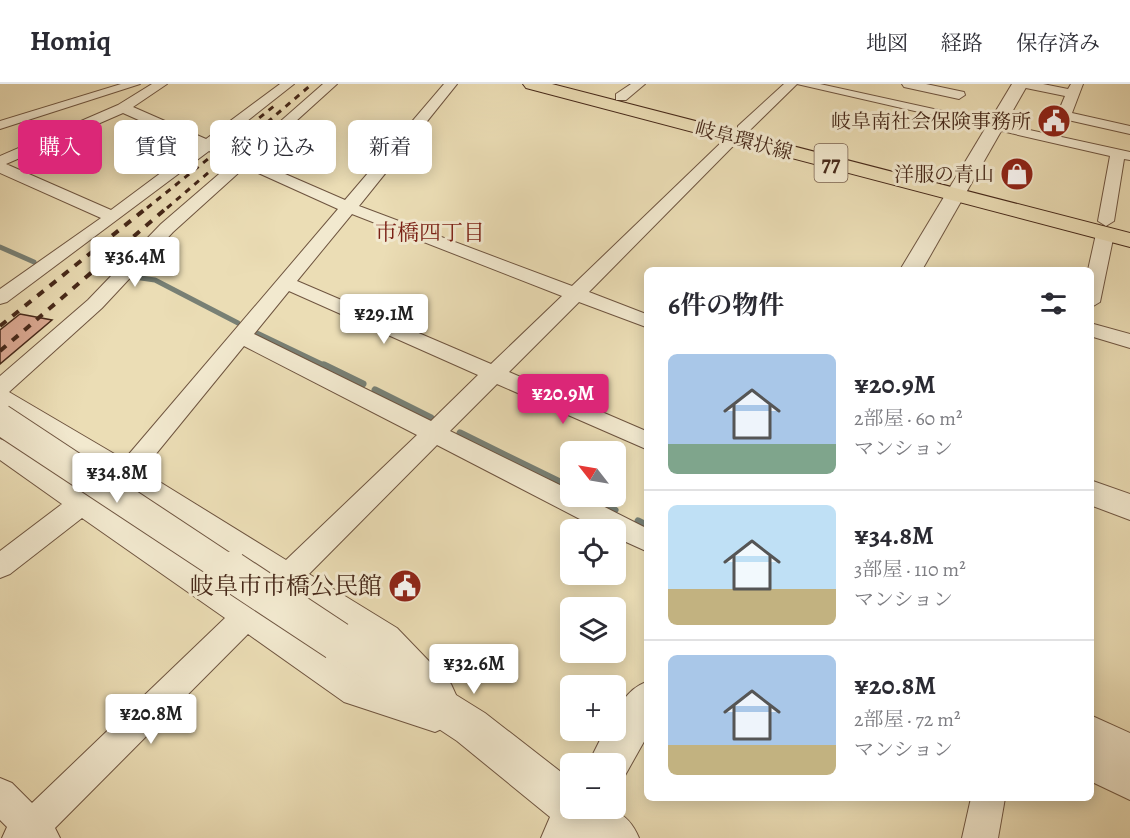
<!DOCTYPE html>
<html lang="ja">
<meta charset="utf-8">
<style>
body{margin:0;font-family:Alegreya,"Noto Serif JP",serif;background:#f2f2f3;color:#2b2b33;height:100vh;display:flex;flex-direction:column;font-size:22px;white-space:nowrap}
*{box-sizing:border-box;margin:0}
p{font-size:20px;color:#7c7c81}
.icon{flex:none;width:33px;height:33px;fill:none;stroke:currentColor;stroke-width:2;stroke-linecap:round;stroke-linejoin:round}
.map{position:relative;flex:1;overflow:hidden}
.details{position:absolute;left:644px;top:183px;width:450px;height:534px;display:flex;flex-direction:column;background:#fff;border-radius:9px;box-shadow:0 3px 15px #0003}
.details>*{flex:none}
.banner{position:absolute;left:18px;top:36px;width:536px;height:54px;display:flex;gap:12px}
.needle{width:39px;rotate:301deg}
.tools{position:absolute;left:560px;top:357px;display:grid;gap:12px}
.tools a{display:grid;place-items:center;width:66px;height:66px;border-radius:9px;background:#fff;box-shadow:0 3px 15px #0003;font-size:30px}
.price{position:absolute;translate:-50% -51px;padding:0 14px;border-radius:6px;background:#fff;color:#222;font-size:20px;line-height:39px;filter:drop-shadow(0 2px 3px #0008)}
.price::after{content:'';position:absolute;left:50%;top:36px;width:18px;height:14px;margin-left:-9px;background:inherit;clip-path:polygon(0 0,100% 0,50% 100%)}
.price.on{background:#db2777;color:#fff}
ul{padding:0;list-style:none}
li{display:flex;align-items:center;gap:18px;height:150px;padding:0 24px}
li+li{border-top:2px solid #e1e1e2}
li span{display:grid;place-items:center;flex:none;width:168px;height:120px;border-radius:9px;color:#555}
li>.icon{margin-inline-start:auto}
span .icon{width:72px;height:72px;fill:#fffc;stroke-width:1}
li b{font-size:26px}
h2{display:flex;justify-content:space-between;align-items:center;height:72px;padding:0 24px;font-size:26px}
.chip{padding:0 21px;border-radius:9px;background:#fff;box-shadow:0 3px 15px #0003;font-size:21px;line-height:54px}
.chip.on{background:#db2777;color:#fff}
header{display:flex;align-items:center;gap:36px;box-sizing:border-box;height:84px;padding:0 30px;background:#fff;border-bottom:2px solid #e1e1e2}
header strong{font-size:28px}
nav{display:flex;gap:33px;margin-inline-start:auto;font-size:21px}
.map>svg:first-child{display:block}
</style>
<header>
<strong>Homiq</strong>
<nav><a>地図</a><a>経路</a><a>保存済み</a></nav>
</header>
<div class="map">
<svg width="1130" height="754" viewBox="0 0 1130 754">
<rect width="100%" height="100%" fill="#ebddb5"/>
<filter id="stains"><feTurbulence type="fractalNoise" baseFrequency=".00333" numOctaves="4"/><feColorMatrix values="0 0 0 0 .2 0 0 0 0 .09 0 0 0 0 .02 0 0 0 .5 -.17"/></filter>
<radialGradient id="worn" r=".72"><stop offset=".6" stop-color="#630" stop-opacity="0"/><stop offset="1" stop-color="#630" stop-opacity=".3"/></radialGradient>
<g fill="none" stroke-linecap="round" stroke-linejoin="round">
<!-- stream-far1 -->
<g stroke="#788075" stroke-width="5">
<path d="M0,163L34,178"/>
<path d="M134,193L155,196L238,239"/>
<path d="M257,249L328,283"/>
</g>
<!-- stream -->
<g stroke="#788075" stroke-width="7">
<path d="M324,281L363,300"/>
<path d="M375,306L431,334"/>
<path d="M460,349L570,403"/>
<path d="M588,412L615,426"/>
<path d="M638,437L646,441"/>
</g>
</g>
<!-- building -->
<path fill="#ddab95" stroke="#462819" stroke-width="1.5" d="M20,230L52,236L0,280V246Z"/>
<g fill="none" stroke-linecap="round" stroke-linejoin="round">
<!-- minor casing -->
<g stroke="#6f5540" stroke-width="2">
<g id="minor">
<path d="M121,0H140L0,45V37Z"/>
<path d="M152,0H167L133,23L206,55L280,0H294L218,60L242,71L323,0H337L253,76L345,116L444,0H457L359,122L572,202L729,51L734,50L741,54L589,208L646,230V243L579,218L509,288L646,347V365L497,300L450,347L570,406V412H583L646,444V467L615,453V446H601L437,361L309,490L397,544L451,600L456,611L451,622L447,623L451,632L446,643L435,648L344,618L248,550L55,744L60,754H2L7,743L0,736V694L12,699L32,719L225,534L82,434L10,490L0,494V467L62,420L0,376V355L8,358L81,406L105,388L0,323V292L88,216L161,140L233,78L209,67L7,218L0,220V205L101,134L0,89V72L118,21ZM123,29L197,62L111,126L6,80ZM245,83L338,125L129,370L123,375L9,308L102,224L173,148ZM352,130L562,212L491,280L297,197ZM289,207L478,291L431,337L254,250ZM244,262L417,351L286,476L142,387ZM124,400L377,564L420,611L363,594L100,419Z"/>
<path d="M631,0H645L626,16H616V10Z"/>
<path d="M784,0H820L1130,68V76L1124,75L1114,137L1106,142L1098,137L1110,72L797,0L748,48H738V42Z"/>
<path d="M902,0H926L964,8L965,11L959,15L904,3Z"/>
<path d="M1019,0H1043L1068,5L1071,0H1083L1072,29L1130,42V50L1059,34L1057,31L1065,12L1021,3Z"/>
<path d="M1105,145L1114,150L1100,218L1090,224V186H1088L1096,150Z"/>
<path d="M1090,239L1130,250V264L1090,252Z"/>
<path d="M1090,631L1130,649V716L1090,697Z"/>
<path d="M971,714H1005L998,754H962Z"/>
</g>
</g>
<!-- tertiary casing -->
<g stroke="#6f5540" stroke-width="2">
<g id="tertiary">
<path d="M1012,0H1028L922,186H900Z"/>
<path d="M1090,396L1130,410V436L1090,421Z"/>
<path d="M337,540L350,545L485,629L570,695V724C602,724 625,720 639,754H541L550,733L457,657L324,569L319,557L324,545Z"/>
<path d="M646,598V654L623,695L615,698V680H588L605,646H615C615,625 626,606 646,598Z"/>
</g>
</g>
<!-- primary casing -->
<g stroke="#462819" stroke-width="2">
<path id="primary" d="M523,0H552L1130,149V163L526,4Z"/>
</g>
<!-- minor -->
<use href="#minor" fill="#f2e9cf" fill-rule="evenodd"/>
<!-- tertiary -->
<use href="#tertiary" fill="#f2e9cf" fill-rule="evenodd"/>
<!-- primary -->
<use href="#primary" fill="#ebddb5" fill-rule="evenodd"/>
<!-- rail-far1 -->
<g stroke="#462819" stroke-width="3" stroke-dasharray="6 6" stroke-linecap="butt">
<path d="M147,124L274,22"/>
<path d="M167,124L312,0"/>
</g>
<!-- rail -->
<g stroke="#462819" stroke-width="4" stroke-dasharray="8 8" stroke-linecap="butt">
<path d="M0,242L149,122"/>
<path d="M0,267L169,122"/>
</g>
<!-- tertiary-bridge-far1 casing -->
<g stroke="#6f5540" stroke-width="32" stroke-linecap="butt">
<path id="tertiary-bridge-far1" d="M0,335L233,489"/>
</g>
<!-- tertiary-bridge casing -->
<g stroke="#6f5540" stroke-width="41" stroke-linecap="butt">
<path id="tertiary-bridge" d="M231,487L337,557"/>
</g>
<!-- tertiary-bridge-far1 -->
<use href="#tertiary-bridge-far1" stroke="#f2e9cf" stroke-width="30"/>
<!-- tertiary-bridge -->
<use href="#tertiary-bridge" stroke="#f2e9cf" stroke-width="39"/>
</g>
<!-- icons -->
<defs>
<g id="civic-disc" transform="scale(1.725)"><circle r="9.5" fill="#8f2418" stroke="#f2e9cf"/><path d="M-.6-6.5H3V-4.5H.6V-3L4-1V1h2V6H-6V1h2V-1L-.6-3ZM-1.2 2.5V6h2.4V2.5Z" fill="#fff"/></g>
<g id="shop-disc" transform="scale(1.725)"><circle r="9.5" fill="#8f2418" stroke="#f2e9cf"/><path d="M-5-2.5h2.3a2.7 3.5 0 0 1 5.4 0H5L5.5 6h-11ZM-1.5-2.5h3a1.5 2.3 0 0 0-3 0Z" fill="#fff"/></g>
</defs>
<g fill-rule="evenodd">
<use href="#civic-disc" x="1054" y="37"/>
<use href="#shop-disc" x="1017" y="90"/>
<use href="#civic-disc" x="405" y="502"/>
</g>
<g text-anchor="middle" stroke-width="6" stroke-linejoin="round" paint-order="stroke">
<!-- far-poi labels -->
<g font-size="20" fill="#462819" stroke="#f2e9cf" text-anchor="end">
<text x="1031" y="44">岐阜南社会保険事務所</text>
<text x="994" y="97">洋服の青山</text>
</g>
<!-- far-street labels -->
<g font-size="20" fill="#462819" stroke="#f2e9cf">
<text transform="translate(744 56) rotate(15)" y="7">岐阜環状線</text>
</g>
<!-- shield labels -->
<rect fill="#f2e9cf" stroke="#7a6250" stroke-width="1.5" x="814.5" y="60" width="33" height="38" rx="4.5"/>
<g font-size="22" font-weight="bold" fill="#462819">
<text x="831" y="87">77</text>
</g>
<!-- far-neighbourhood labels -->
<g font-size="22" fill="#7a1f14" stroke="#f2e9cf">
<text x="430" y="156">市橋四丁目</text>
</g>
<!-- poi labels -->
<g font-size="24" fill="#462819" stroke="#f2e9cf" text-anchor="end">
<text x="382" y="510">岐阜市市橋公民館</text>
</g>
</g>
<rect width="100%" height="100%" filter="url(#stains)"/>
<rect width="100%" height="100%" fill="url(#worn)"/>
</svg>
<div class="tools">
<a><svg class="needle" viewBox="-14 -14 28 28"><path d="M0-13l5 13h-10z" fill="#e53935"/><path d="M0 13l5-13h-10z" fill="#7c7c81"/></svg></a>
<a><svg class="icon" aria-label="locate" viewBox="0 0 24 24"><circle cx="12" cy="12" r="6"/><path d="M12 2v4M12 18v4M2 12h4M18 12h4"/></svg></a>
<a><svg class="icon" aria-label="layers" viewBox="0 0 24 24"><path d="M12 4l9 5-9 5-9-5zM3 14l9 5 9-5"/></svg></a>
<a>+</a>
<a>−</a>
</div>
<b class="price" style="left:135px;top:204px">¥36.4M</b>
<b class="price" style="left:384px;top:261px">¥29.1M</b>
<b class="price on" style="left:563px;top:341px">¥20.9M</b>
<b class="price" style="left:117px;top:420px">¥34.8M</b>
<b class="price" style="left:474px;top:611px">¥32.6M</b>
<b class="price" style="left:151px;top:661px">¥20.8M</b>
<div class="banner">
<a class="chip on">購入</a>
<a class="chip">賃貸</a>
<a class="chip">絞り込み</a>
<a class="chip">新着</a>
</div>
<section class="details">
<h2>6件の物件<svg class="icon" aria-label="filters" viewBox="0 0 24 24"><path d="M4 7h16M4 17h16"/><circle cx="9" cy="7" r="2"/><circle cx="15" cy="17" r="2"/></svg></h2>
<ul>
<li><span style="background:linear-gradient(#a9c7e8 75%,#7fa58c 0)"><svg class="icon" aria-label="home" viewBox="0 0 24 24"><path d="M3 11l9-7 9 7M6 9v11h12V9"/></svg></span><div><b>¥20.9M</b><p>2部屋 · 60 m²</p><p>マンション</p></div></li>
<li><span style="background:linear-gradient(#bfe0f5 70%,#c2b280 0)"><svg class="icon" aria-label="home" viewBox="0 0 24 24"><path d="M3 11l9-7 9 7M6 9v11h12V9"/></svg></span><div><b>¥34.8M</b><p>3部屋 · 110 m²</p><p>マンション</p></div></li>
<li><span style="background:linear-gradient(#a9c7e8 75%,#c2b280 0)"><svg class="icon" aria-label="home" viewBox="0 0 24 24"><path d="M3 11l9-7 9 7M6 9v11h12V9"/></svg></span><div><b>¥20.8M</b><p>2部屋 · 72 m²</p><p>マンション</p></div></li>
</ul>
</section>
</div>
